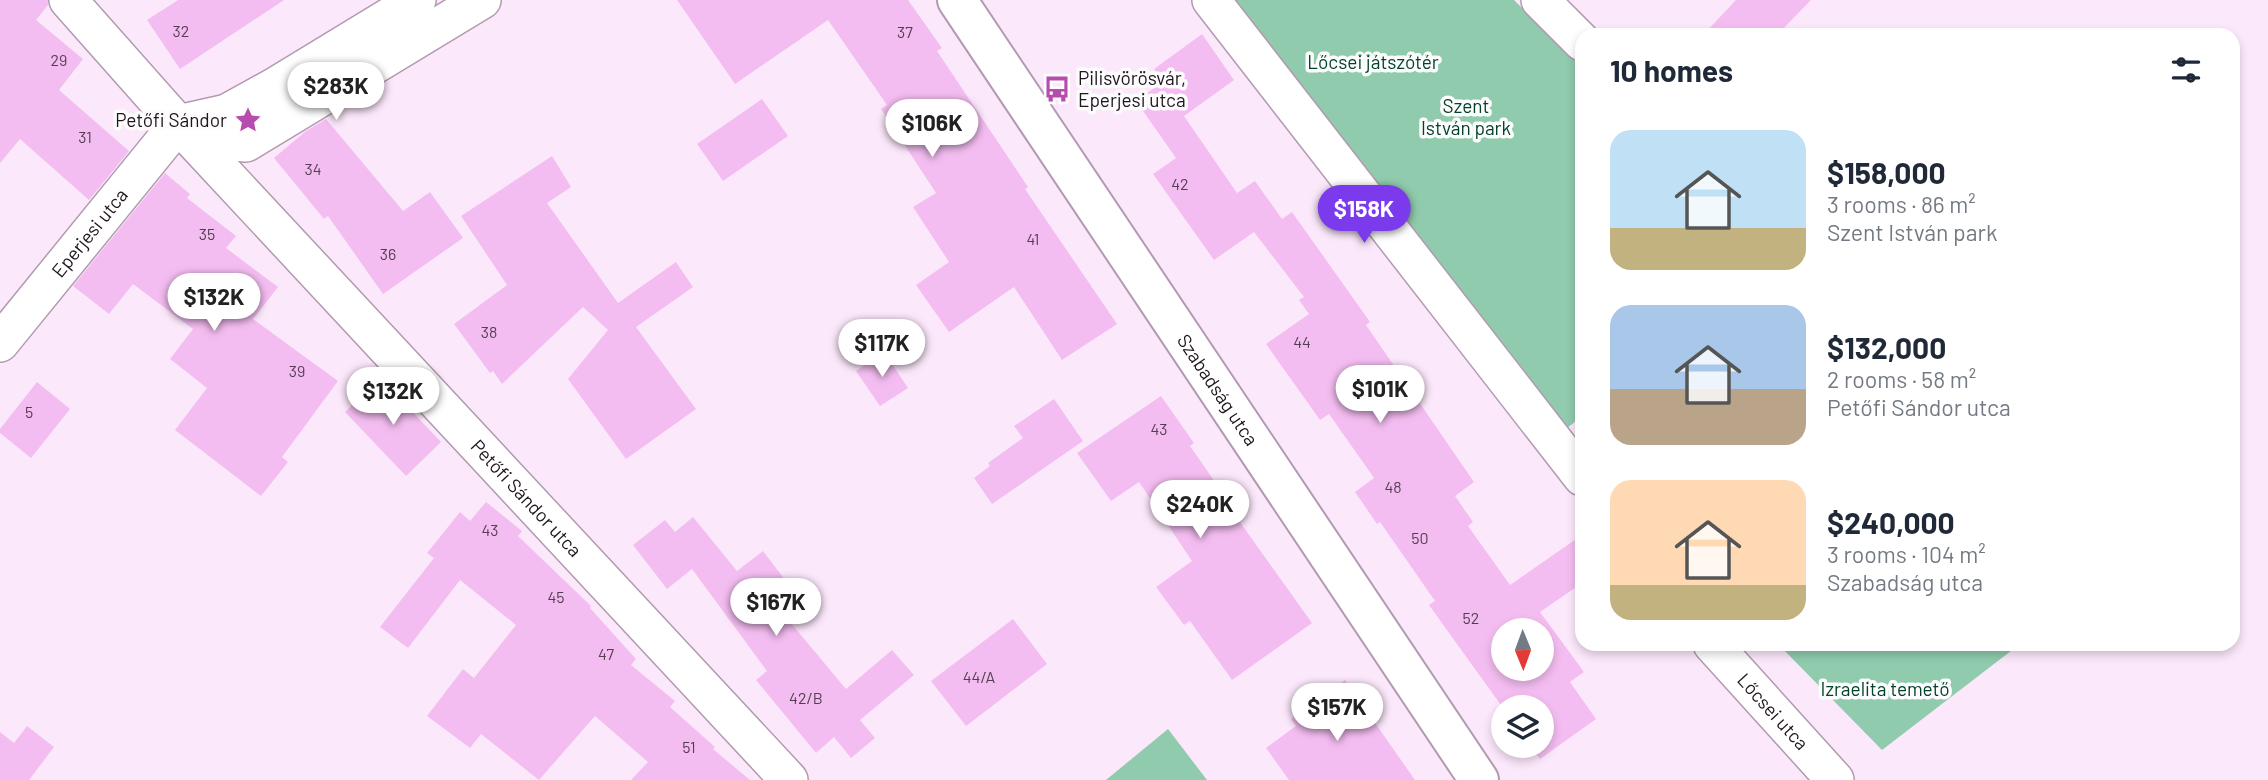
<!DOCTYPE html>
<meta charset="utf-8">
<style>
body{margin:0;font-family:Barlow,sans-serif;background:#f6f6f7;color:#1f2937;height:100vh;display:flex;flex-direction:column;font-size:26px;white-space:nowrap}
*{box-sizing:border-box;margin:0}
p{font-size:23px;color:#747a83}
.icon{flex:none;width:38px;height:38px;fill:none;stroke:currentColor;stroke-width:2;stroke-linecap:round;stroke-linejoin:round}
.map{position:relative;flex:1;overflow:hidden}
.side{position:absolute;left:1575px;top:28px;width:665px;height:623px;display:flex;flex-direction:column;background:#fff;border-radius:21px;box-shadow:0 4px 10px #0003}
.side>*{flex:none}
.needle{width:46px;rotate:179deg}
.controls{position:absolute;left:1491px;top:618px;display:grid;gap:14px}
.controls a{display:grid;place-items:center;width:63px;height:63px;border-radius:50%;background:#fff;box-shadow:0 4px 10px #0003;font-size:35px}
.price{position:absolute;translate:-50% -60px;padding:0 16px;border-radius:24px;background:#fff;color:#222;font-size:23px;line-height:46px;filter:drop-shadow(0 2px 4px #0008)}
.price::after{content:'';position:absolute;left:50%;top:42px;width:21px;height:16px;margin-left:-10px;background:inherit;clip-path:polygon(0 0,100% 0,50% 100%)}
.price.on{background:#7c3aed;color:#fff}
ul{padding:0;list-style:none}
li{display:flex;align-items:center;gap:21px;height:175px;padding:0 35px}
li span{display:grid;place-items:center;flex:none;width:196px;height:140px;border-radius:21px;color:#555}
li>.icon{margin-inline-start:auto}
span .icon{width:84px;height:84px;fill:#fffc;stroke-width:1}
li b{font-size:30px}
h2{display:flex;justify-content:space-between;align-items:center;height:84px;padding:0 35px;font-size:30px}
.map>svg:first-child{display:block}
</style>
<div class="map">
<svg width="2268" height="780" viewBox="0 0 2268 780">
<rect width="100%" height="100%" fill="#fce8fb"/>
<!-- green -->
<g fill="#90cbad">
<path d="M1228,0H1514L1582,68V416L1566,429Z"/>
<path d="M1778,644H2020L1882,750Z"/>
<path d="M1168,729L1207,780H1106Z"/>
</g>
<!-- building -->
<g fill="#f4bdf1" fill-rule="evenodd">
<path d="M0,0H48V5L36,20L83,59L59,90L129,151L89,200L20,139L0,163Z"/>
<path d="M178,0H284L180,69L147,20Z"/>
<path d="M677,0H908L942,48L937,51L1028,187L1025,189L1117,324L1062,360L1014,287L949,332L916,285L949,262L913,207L936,193L881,109L887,105L828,20L735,84Z"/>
<path d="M1736,0H1811L1777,35H1703Z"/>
<path d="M1202,34L1234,80L1184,116L1237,193L1255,181L1282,219L1292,212L1370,322L1366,325L1474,482L1455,496L1473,522L1468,526L1510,585L1582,535V583L1540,612L1584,672L1570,682L1596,719L1540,759L1530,746H1542V707L1503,708L1429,605L1435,601L1380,522L1377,524L1355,492L1374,478L1329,414L1320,420L1266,344L1309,314L1299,300L1304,297L1254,232L1214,260L1153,174L1176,158L1136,101L1164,81L1154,69ZM1503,630H1542V668H1503Z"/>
<path d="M762,99L788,136L723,181L697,144Z"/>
<path d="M326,119L403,211L430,192L463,238L383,294L328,216L324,219L274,158L306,131Z"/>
<path d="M552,156L571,187L547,203L618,303L676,262L693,287L636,327L696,409L626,459L568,379L608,330L583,307L502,384L493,371L490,373L454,324L507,285L461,216Z"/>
<path d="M165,173L190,194L187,198L236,236L226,248L278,287L253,319L338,381L282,457L288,462L261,496L175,430L207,388L170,359L193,329L133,284L109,314L73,286Z"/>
<path d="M884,352L908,388L880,406L856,371Z"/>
<path d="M380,378L441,442L406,476L345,412Z"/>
<path d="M37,382L70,409L31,458L0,433V429Z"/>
<path d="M1161,396L1194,443L1190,446L1224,495L1222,497L1312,623L1232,680L1190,621L1184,625L1156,587L1192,561L1139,482L1111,501L1077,453Z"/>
<path d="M1054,399L1083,441L992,504L974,478L990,466L988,463L1023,438L1014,426Z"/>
<path d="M486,502L522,531L518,536L591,606L590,608L636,659L631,665L675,701L670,707L715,747L713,749L750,780H631L648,762L595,716L539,780L481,734L470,748L427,716L463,669L474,678L516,625L460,580L408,648L380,627L434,558L427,553L460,512L470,521Z"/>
<path d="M693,517L737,571L763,551L798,597L780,610L846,689L892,650L914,675L860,720L875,738L851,758L834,737L816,753L756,680L767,671L692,569L667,589L633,545L665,520L675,532Z"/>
<path d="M1013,619L1047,664L966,726L931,681Z"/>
<path d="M1345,680L1415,780H1289L1266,748L1296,726L1291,719Z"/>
<path d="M27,726L54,747L29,780H0V732L14,743Z"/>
</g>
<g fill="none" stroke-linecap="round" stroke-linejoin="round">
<!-- minor casing -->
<g stroke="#b29ab0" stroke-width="40">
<g id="minor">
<path id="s1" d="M68,0L178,124L789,780"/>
<path d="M1211,0L1582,477"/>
<path d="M1540,0L1582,42"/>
<path d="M182,126L213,140L246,143L482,0"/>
<path id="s2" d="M0,343L178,124L227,113L274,87L417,0"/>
<path id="s3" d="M1712,644L1835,780"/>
</g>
</g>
<!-- tertiary casing -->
<g stroke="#b29ab0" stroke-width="42">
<g id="tertiary">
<path id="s4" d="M957,0L1479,780"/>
</g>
</g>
<!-- minor -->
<use href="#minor" stroke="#fff" stroke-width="37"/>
<!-- tertiary -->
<use href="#tertiary" stroke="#fff" stroke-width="38"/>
</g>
<!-- icons -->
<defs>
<g id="bus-bare" transform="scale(2.1)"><path d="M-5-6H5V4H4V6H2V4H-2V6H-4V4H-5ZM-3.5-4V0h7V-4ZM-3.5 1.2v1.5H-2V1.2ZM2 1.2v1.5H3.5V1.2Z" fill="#b54cae" stroke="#fcfcfc" stroke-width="2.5" paint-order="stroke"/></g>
<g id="sight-bare" transform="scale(2.1)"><path d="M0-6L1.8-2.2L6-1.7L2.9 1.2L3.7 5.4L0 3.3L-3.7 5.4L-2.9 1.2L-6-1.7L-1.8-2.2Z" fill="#b54cae" stroke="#fcfcfc" stroke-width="2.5" paint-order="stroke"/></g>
</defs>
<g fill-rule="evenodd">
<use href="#bus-bare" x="1057" y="89"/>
<use href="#sight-bare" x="248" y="120"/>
</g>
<g text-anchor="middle" stroke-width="7" stroke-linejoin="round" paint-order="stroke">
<!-- number labels -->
<g font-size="16" fill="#543f52">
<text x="181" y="37">32</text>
<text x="905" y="38">37</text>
<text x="59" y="66">29</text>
<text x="85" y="143">31</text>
<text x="313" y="175">34</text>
<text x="1180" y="190">42</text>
<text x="207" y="240">35</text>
<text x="1033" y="245">41</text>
<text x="388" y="260">36</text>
<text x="489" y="338">38</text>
<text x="1302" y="348">44</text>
<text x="297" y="377">39</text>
<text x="29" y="418">5</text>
<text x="1159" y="435">43</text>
<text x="1393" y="493">48</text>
<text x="490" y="536">43</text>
<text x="1420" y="544">50</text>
<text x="556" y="603">45</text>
<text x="1471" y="624">52</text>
<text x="606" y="660">47</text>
<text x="979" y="683">44/A</text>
<text x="806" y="704">42/B</text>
<text x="689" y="753">51</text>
</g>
<!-- park labels -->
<g font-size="19" fill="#02422b" stroke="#fcfcfc">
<text x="1373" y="69">Lőcsei játszótér</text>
<text x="1466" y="113">Szent<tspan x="1466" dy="22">István park</tspan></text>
<text x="1885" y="696">Izraelita temető</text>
</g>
<!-- poi labels -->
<g font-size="19" fill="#1e151d" stroke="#fcfcfc" text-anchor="start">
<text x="1078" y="85">Pilisvörösvár,<tspan x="1078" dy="22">Eperjesi utca</tspan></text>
<text x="227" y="127" text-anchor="end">Petőfi Sándor</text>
</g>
<!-- street labels -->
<g font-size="19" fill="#1e151d" stroke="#fcfcfc">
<text dy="7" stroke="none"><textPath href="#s2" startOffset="142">Eperjesi utca</textPath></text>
<text dy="7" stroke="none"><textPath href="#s4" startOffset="469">Szabadság utca</textPath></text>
<text dy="7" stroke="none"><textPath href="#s1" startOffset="677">Petőfi Sándor utca</textPath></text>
<text dy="7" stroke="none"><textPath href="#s3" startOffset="91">Lőcsei utca</textPath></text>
</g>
</g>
</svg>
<div class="controls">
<a><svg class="needle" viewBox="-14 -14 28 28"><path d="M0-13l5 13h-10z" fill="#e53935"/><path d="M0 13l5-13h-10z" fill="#747a83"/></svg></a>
<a><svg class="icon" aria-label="layers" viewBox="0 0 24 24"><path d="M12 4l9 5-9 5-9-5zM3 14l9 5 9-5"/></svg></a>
</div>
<b class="price" style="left:336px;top:122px">$283K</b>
<b class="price" style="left:932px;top:159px">$106K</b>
<b class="price on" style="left:1364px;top:245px">$158K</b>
<b class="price" style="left:214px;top:333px">$132K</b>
<b class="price" style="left:882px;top:379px">$117K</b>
<b class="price" style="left:1380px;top:425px">$101K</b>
<b class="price" style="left:393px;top:427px">$132K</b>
<b class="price" style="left:1200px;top:540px">$240K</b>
<b class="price" style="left:776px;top:638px">$167K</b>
<b class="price" style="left:1337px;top:743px">$157K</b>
<section class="side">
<h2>10 homes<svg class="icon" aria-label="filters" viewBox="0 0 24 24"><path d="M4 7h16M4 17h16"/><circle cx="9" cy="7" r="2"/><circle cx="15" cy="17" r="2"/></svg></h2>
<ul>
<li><span style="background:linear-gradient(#bfe0f5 70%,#c2b280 0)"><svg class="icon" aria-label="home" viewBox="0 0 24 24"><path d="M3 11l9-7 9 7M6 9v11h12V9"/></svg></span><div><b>$158,000</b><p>3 rooms · 86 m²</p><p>Szent István park</p></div></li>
<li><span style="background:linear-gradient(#a9c7e8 60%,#b9a48a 0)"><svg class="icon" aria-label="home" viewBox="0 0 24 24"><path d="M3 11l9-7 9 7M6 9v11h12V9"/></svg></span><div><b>$132,000</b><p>2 rooms · 58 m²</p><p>Petőfi Sándor utca</p></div></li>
<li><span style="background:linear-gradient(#ffd9b3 75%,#c2b280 0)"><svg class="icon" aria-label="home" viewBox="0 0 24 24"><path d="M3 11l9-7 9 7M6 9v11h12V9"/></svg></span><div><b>$240,000</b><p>3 rooms · 104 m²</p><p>Szabadság utca</p></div></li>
</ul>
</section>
</div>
